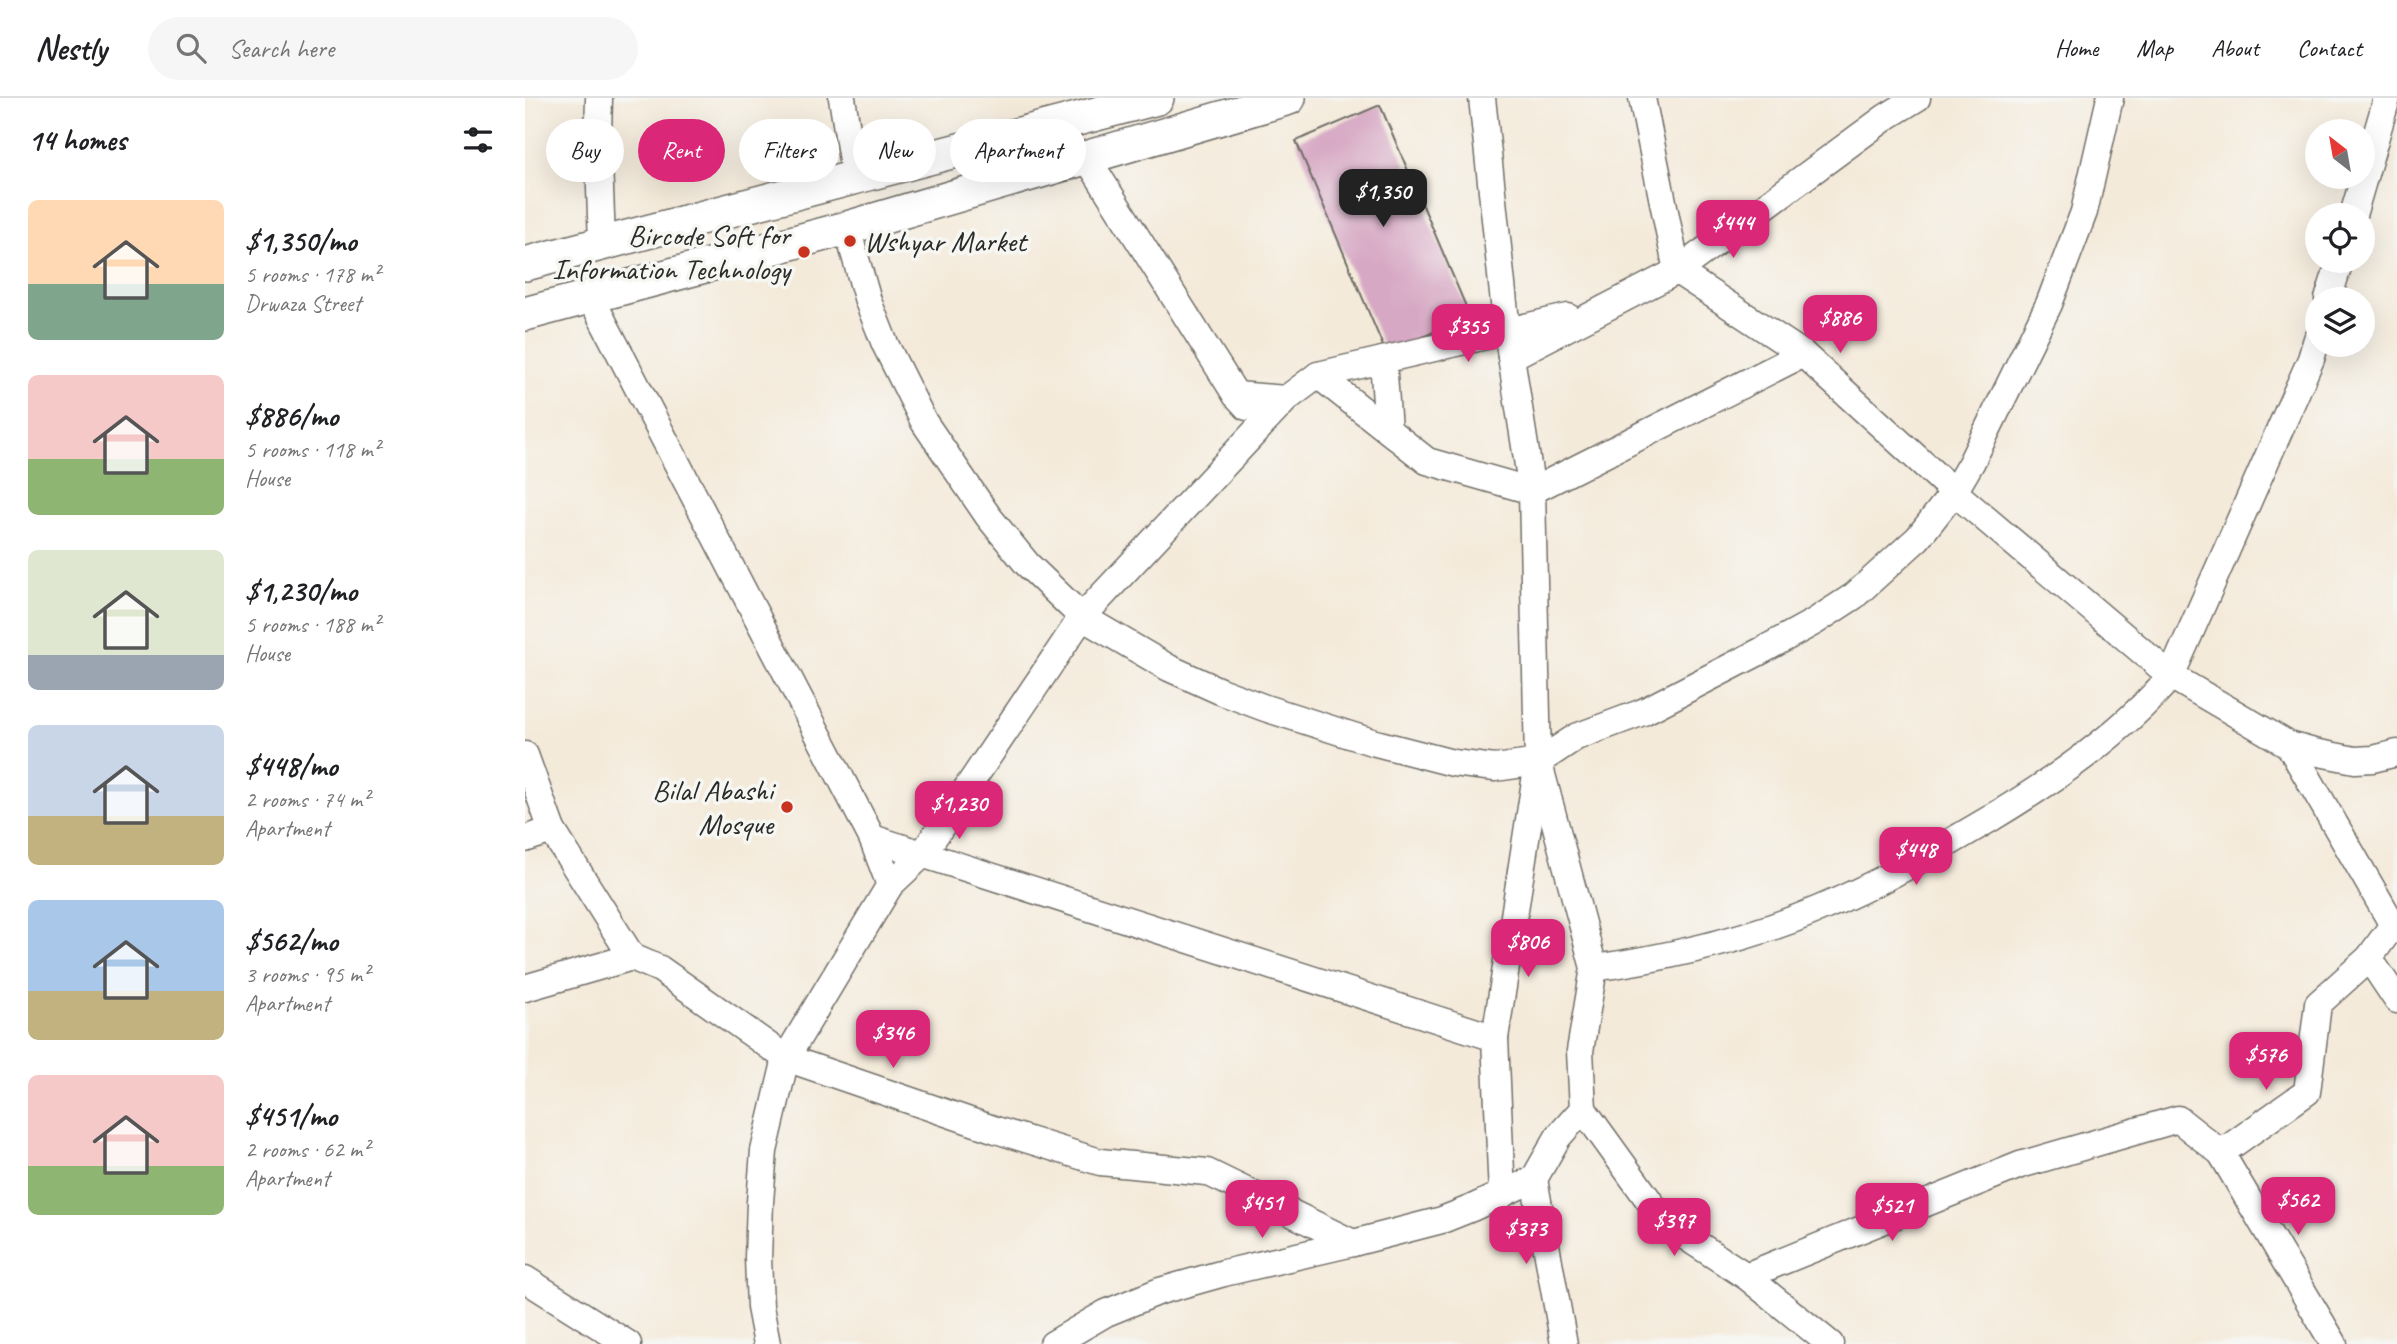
<!DOCTYPE html>
<meta charset="utf-8">
<style>
body{margin:0;font-family:Caveat,sans-serif;background:#f6f6f6;color:#202124;height:100vh;display:flex;flex-direction:column;font-size:26px;white-space:nowrap}
*{box-sizing:border-box;margin:0}
p{font-size:23px;color:#757577}
.icon{flex:none;width:38px;height:38px;fill:none;stroke:currentColor;stroke-width:2;stroke-linecap:round;stroke-linejoin:round}
.map{position:relative;flex:1;overflow:hidden}
.drawer{display:flex;flex-direction:column;background:#fff;width:525px}
.drawer>*{flex:none}
.banner{position:absolute;left:21px;top:21px;width:665px;height:63px;display:flex;gap:14px}
.needle{width:46px;rotate:329deg}
.tools{position:absolute;left:1780px;top:21px;display:grid;gap:14px}
.tools a{display:grid;place-items:center;width:70px;height:70px;border-radius:50%;background:#fff;box-shadow:0 7px 28px #0002;font-size:35px}
.price{position:absolute;translate:-50% -60px;padding:0 16px;border-radius:14px;background:#db2777;color:#fff;font-size:23px;line-height:46px;filter:drop-shadow(0 2px 4px #0008)}
.price::after{content:'';position:absolute;left:50%;top:42px;width:21px;height:16px;margin-left:-10px;background:inherit;clip-path:polygon(0 0,100% 0,50% 100%)}
.price.active{background:#222;color:#fff}
ul{padding:0;list-style:none}
li{display:flex;align-items:center;gap:21px;height:175px;padding:0 28px}
li span{display:grid;place-items:center;flex:none;width:196px;height:140px;border-radius:10px;color:#555}
li>.icon{margin-inline-start:auto}
span .icon{width:84px;height:84px;fill:#fffc;stroke-width:1}
li b{font-size:30px}
h2{display:flex;justify-content:space-between;align-items:center;height:84px;padding:0 28px;font-size:30px}
.chip{padding:0 24px;border-radius:32px;background:#fff;box-shadow:0 7px 28px #0002;font-size:24px;line-height:63px}
.chip.active{background:#db2777;color:#fff}
header{display:flex;align-items:center;gap:42px;box-sizing:border-box;height:98px;padding:0 35px;background:#fff;border-bottom:2px solid #e0e0e0}
header strong{font-size:33px}
nav{display:flex;gap:38px;margin-inline-start:auto;font-size:24px}
.search{width:490px;height:63px;background:#f6f6f6;display:flex;align-items:center;gap:18px;box-sizing:border-box;padding:0 24px;border-radius:38px;color:#757577;font-size:26px}
main{display:flex;flex:1;min-height:0}
.map>svg:first-child{display:block}
</style>
<header>
<strong>Nestly</strong>
<div class="search"><svg class="icon" aria-label="search" viewBox="0 0 24 24"><circle cx="10" cy="10" r="6"/><path d="M15 15l6 6"/></svg>Search here</div>
<nav><a>Home</a><a>Map</a><a>About</a><a>Contact</a></nav>
</header>
<main>
<section class="drawer">
<h2>14 homes<svg class="icon" aria-label="filters" viewBox="0 0 24 24"><path d="M4 7h16M4 17h16"/><circle cx="9" cy="7" r="2"/><circle cx="15" cy="17" r="2"/></svg></h2>
<ul>
<li><span style="background:linear-gradient(#ffd9b3 60%,#7fa58c 0)"><svg class="icon" aria-label="home" viewBox="0 0 24 24"><path d="M3 11l9-7 9 7M6 9v11h12V9"/></svg></span><div><b>$1,350/mo</b><p>5 rooms · 178 m²</p><p>Drwaza Street</p></div></li>
<li><span style="background:linear-gradient(#f6c9c9 60%,#8fb573 0)"><svg class="icon" aria-label="home" viewBox="0 0 24 24"><path d="M3 11l9-7 9 7M6 9v11h12V9"/></svg></span><div><b>$886/mo</b><p>5 rooms · 118 m²</p><p>House</p></div></li>
<li><span style="background:linear-gradient(#dfe7d0 75%,#9aa5b1 0)"><svg class="icon" aria-label="home" viewBox="0 0 24 24"><path d="M3 11l9-7 9 7M6 9v11h12V9"/></svg></span><div><b>$1,230/mo</b><p>5 rooms · 188 m²</p><p>House</p></div></li>
<li><span style="background:linear-gradient(#c9d6e8 65%,#c2b280 0)"><svg class="icon" aria-label="home" viewBox="0 0 24 24"><path d="M3 11l9-7 9 7M6 9v11h12V9"/></svg></span><div><b>$448/mo</b><p>2 rooms · 74 m²</p><p>Apartment</p></div></li>
<li><span style="background:linear-gradient(#a9c7e8 65%,#c2b280 0)"><svg class="icon" aria-label="home" viewBox="0 0 24 24"><path d="M3 11l9-7 9 7M6 9v11h12V9"/></svg></span><div><b>$562/mo</b><p>3 rooms · 95 m²</p><p>Apartment</p></div></li>
<li><span style="background:linear-gradient(#f6c9c9 65%,#8fb573 0)"><svg class="icon" aria-label="home" viewBox="0 0 24 24"><path d="M3 11l9-7 9 7M6 9v11h12V9"/></svg></span><div><b>$451/mo</b><p>2 rooms · 62 m²</p><p>Apartment</p></div></li>
</ul>
</section>
<div class="map">
<svg width="1872" height="1246" viewBox="0 0 1872 1246">
<rect width="100%" height="100%" fill="#f6f6f2"/>
<filter id="ink" filterUnits="userSpaceOnUse"><feTurbulence type="fractalNoise" baseFrequency=".0143" numOctaves="2"/><feDisplacementMap in="SourceGraphic" scale="14" xChannelSelector="R" yChannelSelector="G"/><feConvolveMatrix kernelMatrix="1 2 1 2 8 2 1 2 1" color-interpolation-filters="sRGB"/></filter>
<filter id="wash" filterUnits="userSpaceOnUse"><feTurbulence type="fractalNoise" baseFrequency=".00686" numOctaves="4" result="noise"/><feDisplacementMap in="SourceGraphic" scale="28" xChannelSelector="R" yChannelSelector="G"/><feGaussianBlur stdDeviation="1.57" result="paint"/><feColorMatrix in="noise" values="0 0 0 0 0 0 0 0 0 0 0 0 0 0 0 0 0 1.4 0 .05"/><feComposite in="paint" operator="in"/></filter>
<g filter="url(#wash)">
<rect width="100%" height="100%" fill="#f4eada"/>
<g id="blocks">
<!-- building -->
<path fill="#d7a8c4" d="M855,7L945,218L861,255L771,43Z"/>
</g>
</g>
<g filter="url(#ink)">
<use href="#blocks" fill-opacity="0" stroke="#716e68" stroke-width="2"/>
<g fill="none" stroke-linecap="round" stroke-linejoin="round">
<!-- minor casing -->
<g stroke="#716e68" stroke-width="29">
<g id="minor">
<path d="M74,0L73,36L77,145"/>
<path d="M317,0L330,81"/>
<path d="M957,0L982,233L1007,393L1013,664L970,940L977,1097"/>
<path d="M1117,0L1152,173L1278,256"/>
<path d="M562,60L711,297L722,309"/>
<path d="M1828,117L1862,0"/>
<path d="M322,130L343,203L360,246L399,324L463,418L502,466L557,519L644,570L695,593L740,610L847,644L928,665L970,670L1013,664L1051,639L1118,614L1238,552L1289,524L1329,498L1393,440L1429,394L1446,365L1524,206L1559,114L1585,0"/>
<path d="M65,198L347,740L365,787"/>
<path d="M1803,201L1815,163"/>
<path d="M986,259L1152,173L1361,19L1392,0"/>
<path d="M858,262L863,332"/>
<path d="M793,277L1043,219"/>
<path d="M711,297L761,301L793,277L902,363L1007,393L1278,256L1429,394L1646,578L1764,647L1789,654L1830,662L1848,661L1872,655"/>
<path d="M1764,647L1868,827L1844,860"/>
<path d="M0,657L27,732L107,859L135,871L261,960L471,1032L575,1064L682,1074L828,1145"/>
<path d="M347,740L970,940"/>
<path d="M0,741L27,732"/>
<path d="M1069,870C1146,859 1222,842 1294,811C1352,787 1409,754 1463,722C1530,682 1595,637 1646,578L1786,261L1792,241"/>
<path d="M0,890L107,859"/>
<path d="M1058,1011L1141,1126L1221,1178L1305,1246"/>
<path d="M1696,1055L1809,1246"/>
<path d="M1009,1081L1039,1246"/>
<path d="M1221,1178L1495,1067L1653,1021L1696,1055L1782,994L1793,906L1844,860L1872,902"/>
<path d="M0,1181L103,1246"/>
<path d="M242,1246L235,1209L233,1160L235,1104L239,1053L261,960L365,787L397,757L557,519L761,301"/>
<path d="M528,1246L581,1215L635,1193L699,1175L828,1145L917,1122L947,1110L1009,1081L1033,1039L1058,1011L1055,953L1069,870L1016,673"/>
</g>
</g>
<!-- tertiary casing -->
<g stroke="#716e68" stroke-width="36">
<g id="tertiary">
<path d="M0,166L632,0"/>
<path d="M0,216L322,130L764,0"/>
</g>
</g>
<!-- minor -->
<use href="#minor" stroke="#fff" stroke-width="26"/>
<!-- tertiary -->
<use href="#tertiary" stroke="#fff" stroke-width="33"/>
</g>
</g>
<!-- markers -->
<g fill="#c8321e" stroke="#f6f6f2" stroke-width="2.5">
<circle cx="325" cy="143" r="7"/>
<circle cx="279" cy="154" r="7"/>
<circle cx="262" cy="709" r="7"/>
</g>
<g text-anchor="middle" stroke-width="7" stroke-linejoin="round" paint-order="stroke">
<!-- poi labels -->
<g font-size="30" fill="#2b2b2b" stroke="#f6f6f2" text-anchor="end">
<text x="265" y="147">Bircode Soft for<tspan x="265" dy="34">Information Technology</tspan></text>
<text x="339" y="153" text-anchor="start">Wshyar Market</text>
<text x="248" y="702">Bilal Abashi<tspan x="248" dy="34">Mosque</tspan></text>
</g>
</g>
</svg>
<div class="tools">
<a><svg class="needle" viewBox="-14 -14 28 28"><path d="M0-13l5 13h-10z" fill="#e53935"/><path d="M0 13l5-13h-10z" fill="#757577"/></svg></a>
<a><svg class="icon" aria-label="locate" viewBox="0 0 24 24"><circle cx="12" cy="12" r="6"/><path d="M12 2v4M12 18v4M2 12h4M18 12h4"/></svg></a>
<a><svg class="icon" aria-label="layers" viewBox="0 0 24 24"><path d="M12 4l9 5-9 5-9-5zM3 14l9 5 9-5"/></svg></a>
</div>
<b class="price active" style="left:858px;top:131px">$1,350</b>
<b class="price" style="left:1208px;top:162px">$444</b>
<b class="price" style="left:1315px;top:257px">$886</b>
<b class="price" style="left:943px;top:266px">$355</b>
<b class="price" style="left:434px;top:743px">$1,230</b>
<b class="price" style="left:1391px;top:789px">$448</b>
<b class="price" style="left:1003px;top:881px">$806</b>
<b class="price" style="left:368px;top:972px">$346</b>
<b class="price" style="left:1741px;top:994px">$576</b>
<b class="price" style="left:1773px;top:1139px">$562</b>
<b class="price" style="left:737px;top:1142px">$451</b>
<b class="price" style="left:1367px;top:1145px">$521</b>
<b class="price" style="left:1149px;top:1160px">$397</b>
<b class="price" style="left:1001px;top:1168px">$373</b>
<div class="banner">
<a class="chip">Buy</a>
<a class="chip active">Rent</a>
<a class="chip">Filters</a>
<a class="chip">New</a>
<a class="chip">Apartment</a>
</div>
</div>
</main>
